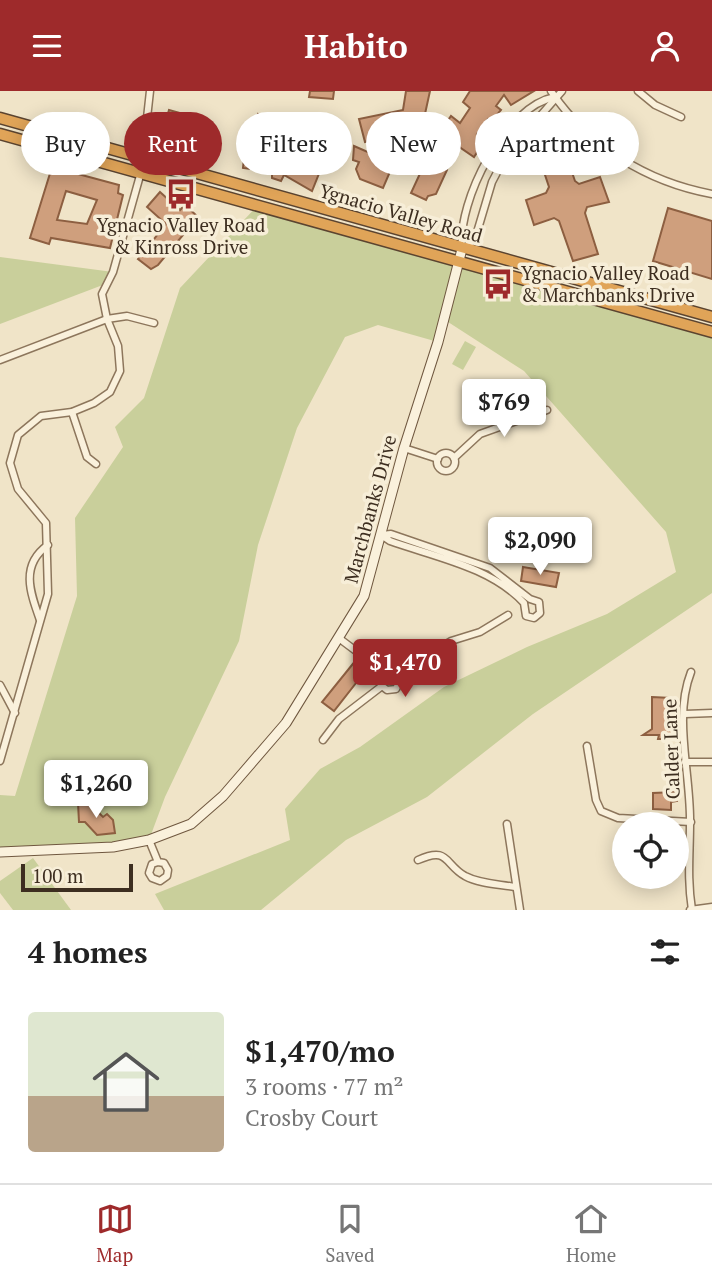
<!DOCTYPE html>
<meta charset="utf-8">
<style>
body{margin:0;font-family:"PT Serif",serif;background:#f6f6f6;color:#222;height:100vh;display:flex;flex-direction:column;font-size:26px;white-space:nowrap}
*{box-sizing:border-box;margin:0}
p{font-size:23px;color:#767676}
.icon{flex:none;width:38px;height:38px;fill:none;stroke:currentColor;stroke-width:2;stroke-linecap:round;stroke-linejoin:round}
.map{position:relative;height:819px;overflow:hidden}
.panel{display:flex;flex-direction:column;background:#fff;flex:1}
.panel>*{flex:none}
.banner{position:absolute;left:21px;top:21px;width:670px;height:63px;display:flex;gap:14px}
.buttons{position:absolute;left:612px;top:721px;display:grid;gap:14px}
.buttons a{display:grid;place-items:center;width:77px;height:77px;border-radius:50%;background:#fff;box-shadow:0 4px 18px #0003;font-size:35px}
.scale{position:absolute;left:21px;bottom:18px;width:112px;box-sizing:border-box;padding-left:7px;border:4px solid #3d2e20;border-top:0;font-size:19px;line-height:24px;white-space:nowrap;color:#3d2e20;-webkit-text-stroke:5px #f7eed8;paint-order:stroke}
.price{position:absolute;translate:-50% -60px;padding:0 16px;border-radius:7px;background:#fff;color:#222;font-size:23px;line-height:46px;filter:drop-shadow(0 2px 4px #0008)}
.price::after{content:'';position:absolute;left:50%;top:42px;width:21px;height:16px;margin-left:-10px;background:inherit;clip-path:polygon(0 0,100% 0,50% 100%)}
.price.current{background:#9e2a2b;color:#fff}
ul{padding:0;list-style:none}
li{display:flex;align-items:center;gap:21px;height:175px;padding:0 28px}
li+li{border-top:2px solid #e0e0e0}
li span{display:grid;place-items:center;flex:none;width:196px;height:140px;border-radius:7px;color:#555}
li>.icon{margin-inline-start:auto}
span .icon{width:84px;height:84px;fill:#fffc;stroke-width:1}
li b{font-size:30px}
h2{display:flex;justify-content:space-between;align-items:center;height:84px;padding:0 28px;font-size:30px}
.chip{padding:0 24px;border-radius:32px;background:#fff;box-shadow:0 4px 18px #0003;font-size:24px;line-height:63px}
.chip.current{background:#9e2a2b;color:#fff}
header{display:flex;justify-content:space-between;align-items:center;height:91px;padding:0 28px;background:#9e2a2b;color:#fff;font-size:32px;font-weight:800}
.dock{display:flex;justify-content:space-around;align-items:center;height:98px;border-top:2px solid #e0e0e0;background:#fff;font-size:19px;color:#767676}
.dock a{display:grid;justify-items:center;gap:4px}
.dock .current{color:#9e2a2b}
.map>svg:first-child{display:block}
</style>
<header><svg class="icon" aria-label="menu" viewBox="0 0 24 24"><path d="M4 6h16M4 12h16M4 18h16"/></svg>Habito<svg class="icon" aria-label="person" viewBox="0 0 24 24"><circle cx="12" cy="8" r="4"/><path d="M4 21q1-7 8-7t8 7"/></svg></header>
<div class="map">
<svg width="712" height="819" viewBox="0 0 712 819">
<rect width="100%" height="100%" fill="#f0e4c8"/>
<!-- green -->
<g fill="#c9cf9b">
<path d="M258,114L712,241V502L533,623L427,706L346,749L261,819H164L155,803L290,749L285,718L320,678L360,656L444,596L527,556L607,523L676,481L666,441L524,280L445,229L438,251L378,234L345,246L297,337L258,454L239,550L165,706L149,749L0,761V704L15,705L77,505L75,427L123,356L115,336L144,307L180,197Z"/>
<path d="M0,166L113,181L108,192L0,233Z"/>
<path d="M465,250L476,256L463,279L452,273Z"/>
<path d="M33,767L71,819H13L0,802V790Z"/>
</g>
<!-- building -->
<g fill="#cf9f7d" stroke="#8d5f41" stroke-width="2" fill-rule="evenodd">
<path d="M310,0H334L333,8L309,6Z"/>
<path d="M406,0H430L423,32H415L417,39L365,51L359,28L403,19Z"/>
<path d="M470,0H534L511,14L504,4L496,15L501,19L492,30L488,28L477,43L485,49L474,66L439,42L451,25L460,32L470,17L463,11Z"/>
<path d="M169,19L201,28L192,62L159,53Z"/>
<path d="M258,23L284,38L285,32L298,35L297,41L325,43L324,64L281,60L249,41Z"/>
<path d="M559,44L575,90L579,93L600,86L609,111L587,116L585,122L598,163L573,170L559,130L554,127L534,134L526,109L546,102L549,96L534,51Z"/>
<path d="M354,55L377,65L375,69L392,76L383,97L360,88L356,78L359,71L353,69Z"/>
<path d="M245,57L266,60L320,80L312,100L284,84L281,90L272,87V81L243,77Z"/>
<path d="M429,63L437,66L435,69L445,73L443,77L447,79L436,103L428,105L426,109L411,102Z"/>
<path d="M52,76L119,94L118,102L123,104L110,157L51,147L49,153L30,147ZM66,100L97,109L87,133L57,129Z"/>
<path d="M160,101L180,119L185,114L198,126L158,174L151,178L138,168L166,133L147,116Z"/>
<path d="M668,117L712,130V188L653,170Z"/>
<path d="M523,476L559,482L556,496L521,490Z"/>
<path d="M356,569L367,578L334,620L322,611Z"/>
<path d="M652,606L671,607L674,643H667V648H658L659,644H643L652,638Z"/>
<path d="M676,701L677,710L671,711V719L653,718V702Z"/>
<path d="M78,712L90,713L103,726L107,723L113,729L115,742L97,744L85,731H79Z"/>
</g>
<g fill="none" stroke-linecap="round" stroke-linejoin="round">
<!-- street casing -->
<g stroke="#8d765c" stroke-width="9">
<g id="street">
<path d="M551,0C588,55 647,91 712,103"/>
<path d="M638,0L655,14L681,26"/>
<path d="M464,157L475,148L492,91L506,64L562,0"/>
<path d="M462,158C457,110 505,15 555,6"/>
<path d="M0,269L107,228L127,225L154,232"/>
<path d="M72,321L87,366L96,373"/>
<path d="M404,357L438,368"/>
<circle cx="446" cy="371" r="9"/>
<path d="M454,367L480,343L547,319"/>
<path d="M391,443L490,477L530,508L539,511L540,522L534,527L526,525L524,512C491,476 435,466 390,450L381,444Z"/>
<path d="M40,529C30,501 20,474 48,454"/>
<path d="M340,548L384,581H396L400,589L396,598L387,599L382,595L380,587L384,581"/>
<path d="M691,581C673,627 691,683 690,732C690,763 687,787 692,819"/>
<path d="M398,583L451,550L480,541L508,524"/>
<path d="M0,594L15,622"/>
<path d="M685,623L712,622"/>
<path d="M323,649L339,628L382,595"/>
<path d="M587,655L596,709L601,720L618,727L691,731"/>
<path d="M0,670L48,503L46,432L18,398L10,372L18,344L41,325L72,321L94,312L110,301L120,280L118,255L107,228L102,203L113,181L141,81L150,0"/>
<path d="M685,671H712"/>
<path d="M507,733L520,819"/>
<path d="M149,749L158,771L164,772L168,779L167,785L160,790L152,787L149,782L152,773L158,771"/>
<path d="M418,769C449,755 444,773 465,785C480,793 499,793 515,796"/>
<path d="M690,819L712,816"/>
</g>
</g>
<!-- secondary casing -->
<g stroke="#6f573f" stroke-width="11">
<path id="secondary" d="M0,761L113,756L149,749L191,733L223,705L286,632L364,505L404,357L438,251L462,158"/>
</g>
<!-- highway casing -->
<g stroke="#5b4430" stroke-width="13">
<g id="highway">
<path d="M0,27L712,226"/>
<path d="M0,43L712,241"/>
</g>
</g>
<!-- street -->
<use href="#street" stroke="#faf1dc" stroke-width="6"/>
<!-- secondary -->
<use href="#secondary" stroke="#faf1dc" stroke-width="9"/>
<!-- highway -->
<use href="#highway" stroke="#e0a458" stroke-width="10"/>
</g>
<!-- icons -->
<defs>
<g id="bus-bare" transform="scale(2.415)"><path d="M-5-6H5V4H4V6H2V4H-2V6H-4V4H-5ZM-3.5-4V0h7V-4ZM-3.5 1.2v1.5H-2V1.2ZM2 1.2v1.5H3.5V1.2Z" fill="#9e2a2b" stroke="#f7eed8" stroke-width="2.5" paint-order="stroke"/></g>
</defs>
<g fill-rule="evenodd">
<use href="#bus-bare" x="181" y="103"/>
<use href="#bus-bare" x="498" y="193"/>
</g>
<g text-anchor="middle" stroke-width="7" stroke-linejoin="round" paint-order="stroke">
<!-- street labels -->
<g font-size="19" fill="#3d2e20" stroke="#f7eed8">
<text transform="translate(401 122) rotate(16)" y="7">Ygnacio Valley Road</text>
<text transform="translate(370 418) rotate(-75)" y="7">Marchbanks Drive</text>
<text transform="translate(671 658) rotate(-92)" y="7">Calder Lane</text>
</g>
<!-- poi labels -->
<g font-size="19" fill="#3d2e20" stroke="#f7eed8">
<text x="181" y="141">Ygnacio Valley Road<tspan x="181" dy="22">&amp; Kinross Drive</tspan></text>
<text x="521" y="189" text-anchor="start">Ygnacio Valley Road<tspan x="521" dy="22">&amp; Marchbanks Drive</tspan></text>
</g>
</g>
</svg>
<div class="buttons">
<a><svg class="icon" aria-label="locate" viewBox="0 0 24 24"><circle cx="12" cy="12" r="6"/><path d="M12 2v4M12 18v4M2 12h4M18 12h4"/></svg></a>
</div>
<div class="scale">100 m</div>
<b class="price" style="left:504px;top:348px">$769</b>
<b class="price" style="left:540px;top:486px">$2,090</b>
<b class="price current" style="left:405px;top:608px">$1,470</b>
<b class="price" style="left:96px;top:729px">$1,260</b>
<div class="banner">
<a class="chip">Buy</a>
<a class="chip current">Rent</a>
<a class="chip">Filters</a>
<a class="chip">New</a>
<a class="chip">Apartment</a>
</div>
</div>
<section class="panel">
<h2>4 homes<svg class="icon" aria-label="filters" viewBox="0 0 24 24"><path d="M4 7h16M4 17h16"/><circle cx="9" cy="7" r="2"/><circle cx="15" cy="17" r="2"/></svg></h2>
<ul>
<li><span style="background:linear-gradient(#dfe7d0 60%,#b9a48a 0)"><svg class="icon" aria-label="home" viewBox="0 0 24 24"><path d="M3 11l9-7 9 7M6 9v11h12V9"/></svg></span><div><b>$1,470/mo</b><p>3 rooms · 77 m²</p><p>Crosby Court</p></div></li>
</ul>
</section>
<nav class="dock">
<a class="current"><svg class="icon" aria-label="map" viewBox="0 0 24 24"><path d="M3 6l6-2 6 2 6-2v14l-6 2-6-2-6 2zM9 4v14M15 6v14"/></svg>Map</a>
<a><svg class="icon" aria-label="saved" viewBox="0 0 24 24"><path d="M7 4h10v16l-5-4-5 4z"/></svg>Saved</a>
<a><svg class="icon" aria-label="home" viewBox="0 0 24 24"><path d="M3 11l9-7 9 7M6 9v11h12V9"/></svg>Home</a>
</nav>
